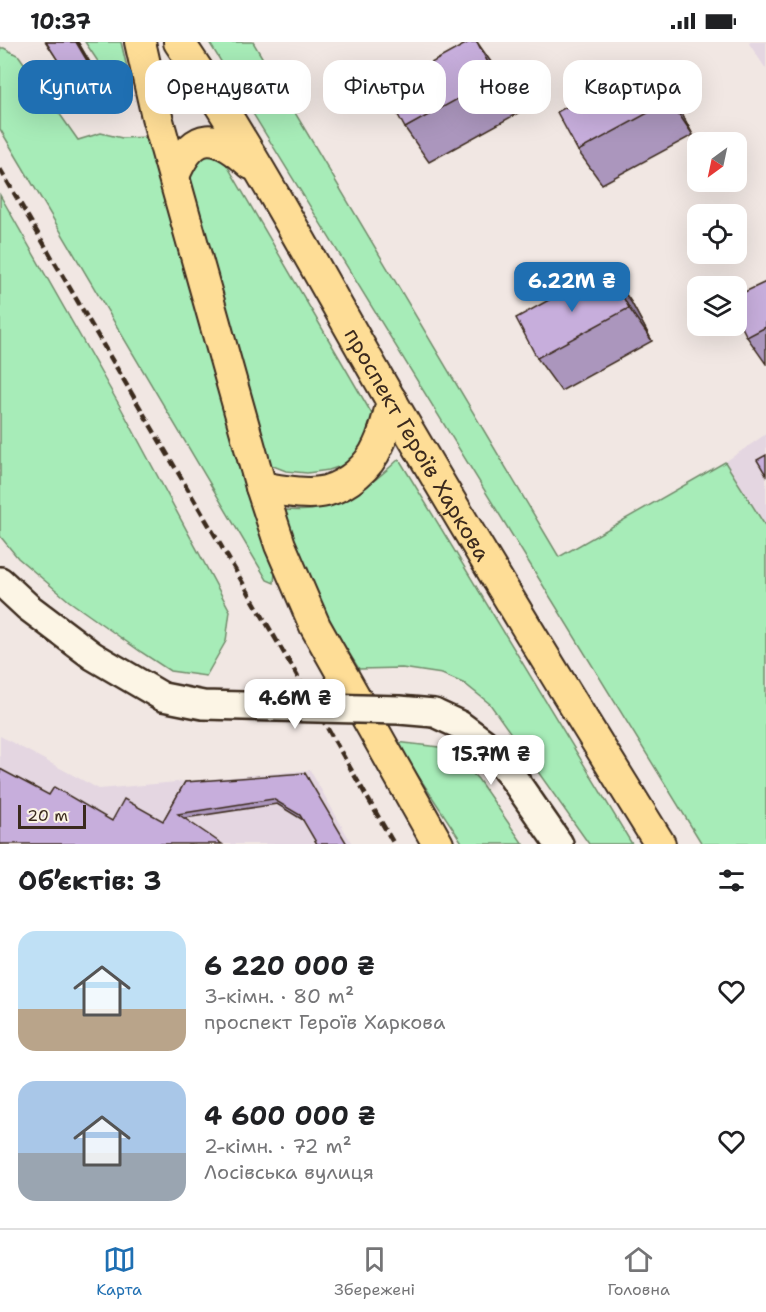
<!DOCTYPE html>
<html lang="uk">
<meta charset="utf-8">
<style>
body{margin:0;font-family:"Shantell Sans",sans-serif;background:#f6f6f6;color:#202124;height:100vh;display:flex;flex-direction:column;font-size:22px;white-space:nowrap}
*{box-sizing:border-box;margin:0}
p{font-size:20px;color:#757577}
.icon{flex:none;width:33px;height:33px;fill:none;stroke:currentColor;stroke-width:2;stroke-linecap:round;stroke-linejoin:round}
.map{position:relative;height:802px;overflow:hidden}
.sheet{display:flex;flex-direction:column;background:#fff;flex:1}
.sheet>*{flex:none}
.top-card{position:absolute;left:18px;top:18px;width:730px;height:54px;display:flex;gap:12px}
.needle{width:39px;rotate:213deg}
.fabs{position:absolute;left:687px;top:90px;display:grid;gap:12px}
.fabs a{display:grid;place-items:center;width:60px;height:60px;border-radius:12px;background:#fff;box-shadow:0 6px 24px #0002;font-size:30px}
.scale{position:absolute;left:18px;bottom:15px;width:68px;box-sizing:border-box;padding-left:6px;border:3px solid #3b2a1e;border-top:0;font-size:16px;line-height:21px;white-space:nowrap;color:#3b2a1e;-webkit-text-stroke:4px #fcf5e5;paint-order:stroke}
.price{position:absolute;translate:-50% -51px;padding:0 14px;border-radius:12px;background:#fff;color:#222;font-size:20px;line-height:39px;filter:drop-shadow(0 2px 3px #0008)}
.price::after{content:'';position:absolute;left:50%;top:36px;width:18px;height:14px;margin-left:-9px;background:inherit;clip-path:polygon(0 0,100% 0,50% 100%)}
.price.active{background:#1f6fb2;color:#fff}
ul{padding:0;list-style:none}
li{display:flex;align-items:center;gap:18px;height:150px;padding:0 18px}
li span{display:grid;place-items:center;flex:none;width:168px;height:120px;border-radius:18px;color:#555}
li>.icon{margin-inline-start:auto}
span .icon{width:72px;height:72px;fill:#fffc;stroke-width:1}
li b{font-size:26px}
h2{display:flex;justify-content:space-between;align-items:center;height:72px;padding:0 18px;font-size:26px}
.chip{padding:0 21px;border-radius:18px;background:#fff;box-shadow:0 6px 24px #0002;font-size:21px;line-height:54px}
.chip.active{background:#1f6fb2;color:#fff}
.status{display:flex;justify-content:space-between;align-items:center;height:42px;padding:0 30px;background:#fff;direction:ltr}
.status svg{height:16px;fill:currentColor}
.menu{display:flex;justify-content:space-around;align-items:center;height:84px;border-top:2px solid #e0e0e0;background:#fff;font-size:16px;color:#757577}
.menu a{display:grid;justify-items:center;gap:3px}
.menu .active{color:#1f6fb2}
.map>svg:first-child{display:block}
</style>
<div class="status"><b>10:37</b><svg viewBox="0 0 49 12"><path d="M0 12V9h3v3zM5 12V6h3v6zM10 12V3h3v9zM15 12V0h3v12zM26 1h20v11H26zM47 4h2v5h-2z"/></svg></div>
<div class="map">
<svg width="766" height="802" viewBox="0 0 766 802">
<rect width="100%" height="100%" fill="#f1e7e3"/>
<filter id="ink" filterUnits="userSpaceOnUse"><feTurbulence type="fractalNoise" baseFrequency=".0167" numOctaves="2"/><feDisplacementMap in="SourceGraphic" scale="12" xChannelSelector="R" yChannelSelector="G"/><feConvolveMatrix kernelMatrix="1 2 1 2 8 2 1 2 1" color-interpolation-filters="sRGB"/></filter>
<g filter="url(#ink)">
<!-- built -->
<g fill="#e4d6e1">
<path d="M748,0H766V27Z"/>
<path d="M766,392V485L725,420Z"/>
<path d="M0,694L99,747L310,728L352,802H0Z"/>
</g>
<!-- green -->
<g fill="#a7ecb8" stroke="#718b6b" stroke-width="1.5">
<path d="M85,0H121L131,43L117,48Z"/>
<path d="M209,0H253L559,515L725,420L766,485V802H702Z"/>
<path d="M0,6H4L19,14L78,98L101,91L122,96L148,95L271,513L275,531L274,541L267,538L0,87Z"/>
<path d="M201,110L224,118L372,372V389L358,412L347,422L329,428L307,431L286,429L268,422L186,132Z"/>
<path d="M0,153L121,366L230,569L226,599L206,634L170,629L141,610L69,559L18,516L0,494Z"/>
<path d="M399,417L632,802H589L490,662L465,642L442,632L402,626L359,627L329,579L301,523L283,468C292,468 302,469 311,468C348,462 372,442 399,417Z"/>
<path d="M396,700L439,705L460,719L478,737L523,802H463Z"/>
</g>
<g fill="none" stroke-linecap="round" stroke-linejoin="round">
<!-- secondary casing -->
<g stroke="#3b2a1e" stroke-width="32">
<g id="secondary">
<path d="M0,539L28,565L93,614L163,655"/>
<path d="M434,671L460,683L483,700L509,730L559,802"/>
</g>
</g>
<!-- primary casing -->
<g stroke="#3b2a1e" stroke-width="34">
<g id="primary">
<path d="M140,0L157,75L261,445L280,503L315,584L438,802"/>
<path id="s1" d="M179,0C257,115 322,239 392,360C479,509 569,656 660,802"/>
<path d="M174,134C194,87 216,90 251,122"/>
<path d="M261,445C280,448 307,454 326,449C348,443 369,425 378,404C385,390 388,375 392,359"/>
</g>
</g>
<!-- secondary -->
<use href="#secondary" stroke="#fcf5e5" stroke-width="27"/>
<!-- primary -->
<use href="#primary" stroke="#fedd96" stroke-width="30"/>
<!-- rail -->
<path stroke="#3b2a1e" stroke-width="4.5" stroke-dasharray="9 4.5" stroke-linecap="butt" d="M0,127L291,623L394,802"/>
<!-- secondary-bridge casing -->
<g stroke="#3b2a1e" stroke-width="32" stroke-linecap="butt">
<path id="secondary-bridge" d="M163,655L203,663L399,668L434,671"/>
</g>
<!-- secondary-bridge -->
<use href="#secondary-bridge" stroke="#fcf5e5" stroke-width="27"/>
</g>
<!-- wall -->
<g fill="#ab96bd" stroke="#3b2a1e" stroke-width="1.5">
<path d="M46,0H78L116,65L83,56Z"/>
<path d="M498,30L520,70L429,120L405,86Z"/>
<path d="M672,53L693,93L602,142L578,109Z"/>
<path d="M607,226L631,260L652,299L561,349L537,316Z"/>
<path d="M766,240V322L747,295Z"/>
<path d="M308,736L303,778L277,762L185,776L0,802L49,753L112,779H163L185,740Z"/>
</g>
<!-- shaded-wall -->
<g fill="#8b7a9a" stroke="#3b2a1e" stroke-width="1.5">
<path d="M76,0H78L116,65L106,51Z"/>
<path d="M477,0L498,30L520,70L496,36Z"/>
<path d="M648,20L672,53L693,93L670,59Z"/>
<path d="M607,226L631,260L652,299L629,266Z"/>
</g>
<!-- building -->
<g fill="#c7aedc" stroke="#3b2a1e" stroke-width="1.5">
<path d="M46,0H76L106,51L73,42Z"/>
<path d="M469,0H477L496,36L405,86L384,47Z"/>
<path d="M648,20L670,59L578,109L557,70Z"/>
<path d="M607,226L629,266L537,316L516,276Z"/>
<path d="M766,240V285L747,295L736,273V254Z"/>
<path d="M766,413V433L757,418Z"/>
<path d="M0,727L49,753L54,745L112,779L124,757L163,779L185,740L305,731L347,802H317L300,773L273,757L178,772L222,802H0Z"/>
</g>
</g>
<g text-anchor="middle" stroke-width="5" stroke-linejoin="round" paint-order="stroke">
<!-- street labels -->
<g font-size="22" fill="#3b2a1e" stroke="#fcf5e5">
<text dy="8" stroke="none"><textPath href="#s1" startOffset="468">проспект Героїв Харкова</textPath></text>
</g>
</g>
</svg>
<div class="fabs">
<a><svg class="needle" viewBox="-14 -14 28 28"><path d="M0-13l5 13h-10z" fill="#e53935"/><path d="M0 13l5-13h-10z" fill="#757577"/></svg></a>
<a><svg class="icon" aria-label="locate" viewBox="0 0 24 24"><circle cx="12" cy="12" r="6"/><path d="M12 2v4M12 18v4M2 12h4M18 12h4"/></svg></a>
<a><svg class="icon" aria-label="layers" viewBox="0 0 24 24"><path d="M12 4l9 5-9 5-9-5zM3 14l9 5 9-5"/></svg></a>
</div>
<div class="scale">20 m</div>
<b class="price active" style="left:572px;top:271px">6.22M ₴</b>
<b class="price" style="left:295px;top:688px">4.6M ₴</b>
<b class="price" style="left:491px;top:744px">15.7M ₴</b>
<div class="top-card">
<a class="chip active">Купити</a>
<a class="chip">Орендувати</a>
<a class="chip">Фільтри</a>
<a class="chip">Нове</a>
<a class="chip">Квартира</a>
</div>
</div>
<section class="sheet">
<h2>Об’єктів: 3<svg class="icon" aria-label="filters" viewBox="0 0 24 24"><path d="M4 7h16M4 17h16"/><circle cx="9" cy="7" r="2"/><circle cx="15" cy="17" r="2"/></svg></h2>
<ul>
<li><span style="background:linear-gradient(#bfe0f5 65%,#b9a48a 0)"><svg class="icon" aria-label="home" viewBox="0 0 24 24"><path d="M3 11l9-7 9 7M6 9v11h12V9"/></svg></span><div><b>6 220 000 ₴</b><p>3-кімн. · 80 m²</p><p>проспект Героїв Харкова</p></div><svg class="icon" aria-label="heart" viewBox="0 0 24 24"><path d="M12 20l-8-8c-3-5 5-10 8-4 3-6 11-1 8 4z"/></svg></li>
<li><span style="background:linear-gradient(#a9c7e8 60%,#9aa5b1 0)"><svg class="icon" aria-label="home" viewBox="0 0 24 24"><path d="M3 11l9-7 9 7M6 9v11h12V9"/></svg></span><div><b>4 600 000 ₴</b><p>2-кімн. · 72 m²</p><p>Лосівська вулиця</p></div><svg class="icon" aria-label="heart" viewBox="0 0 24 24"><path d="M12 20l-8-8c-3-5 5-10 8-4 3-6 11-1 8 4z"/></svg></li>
</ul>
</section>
<nav class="menu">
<a class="active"><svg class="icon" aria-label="map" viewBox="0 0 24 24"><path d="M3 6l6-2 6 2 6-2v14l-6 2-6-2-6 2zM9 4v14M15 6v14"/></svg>Карта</a>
<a><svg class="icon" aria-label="saved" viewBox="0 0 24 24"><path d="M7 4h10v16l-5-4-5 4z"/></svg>Збережені</a>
<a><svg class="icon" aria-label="home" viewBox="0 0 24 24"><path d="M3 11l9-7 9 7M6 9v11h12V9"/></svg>Головна</a>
</nav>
